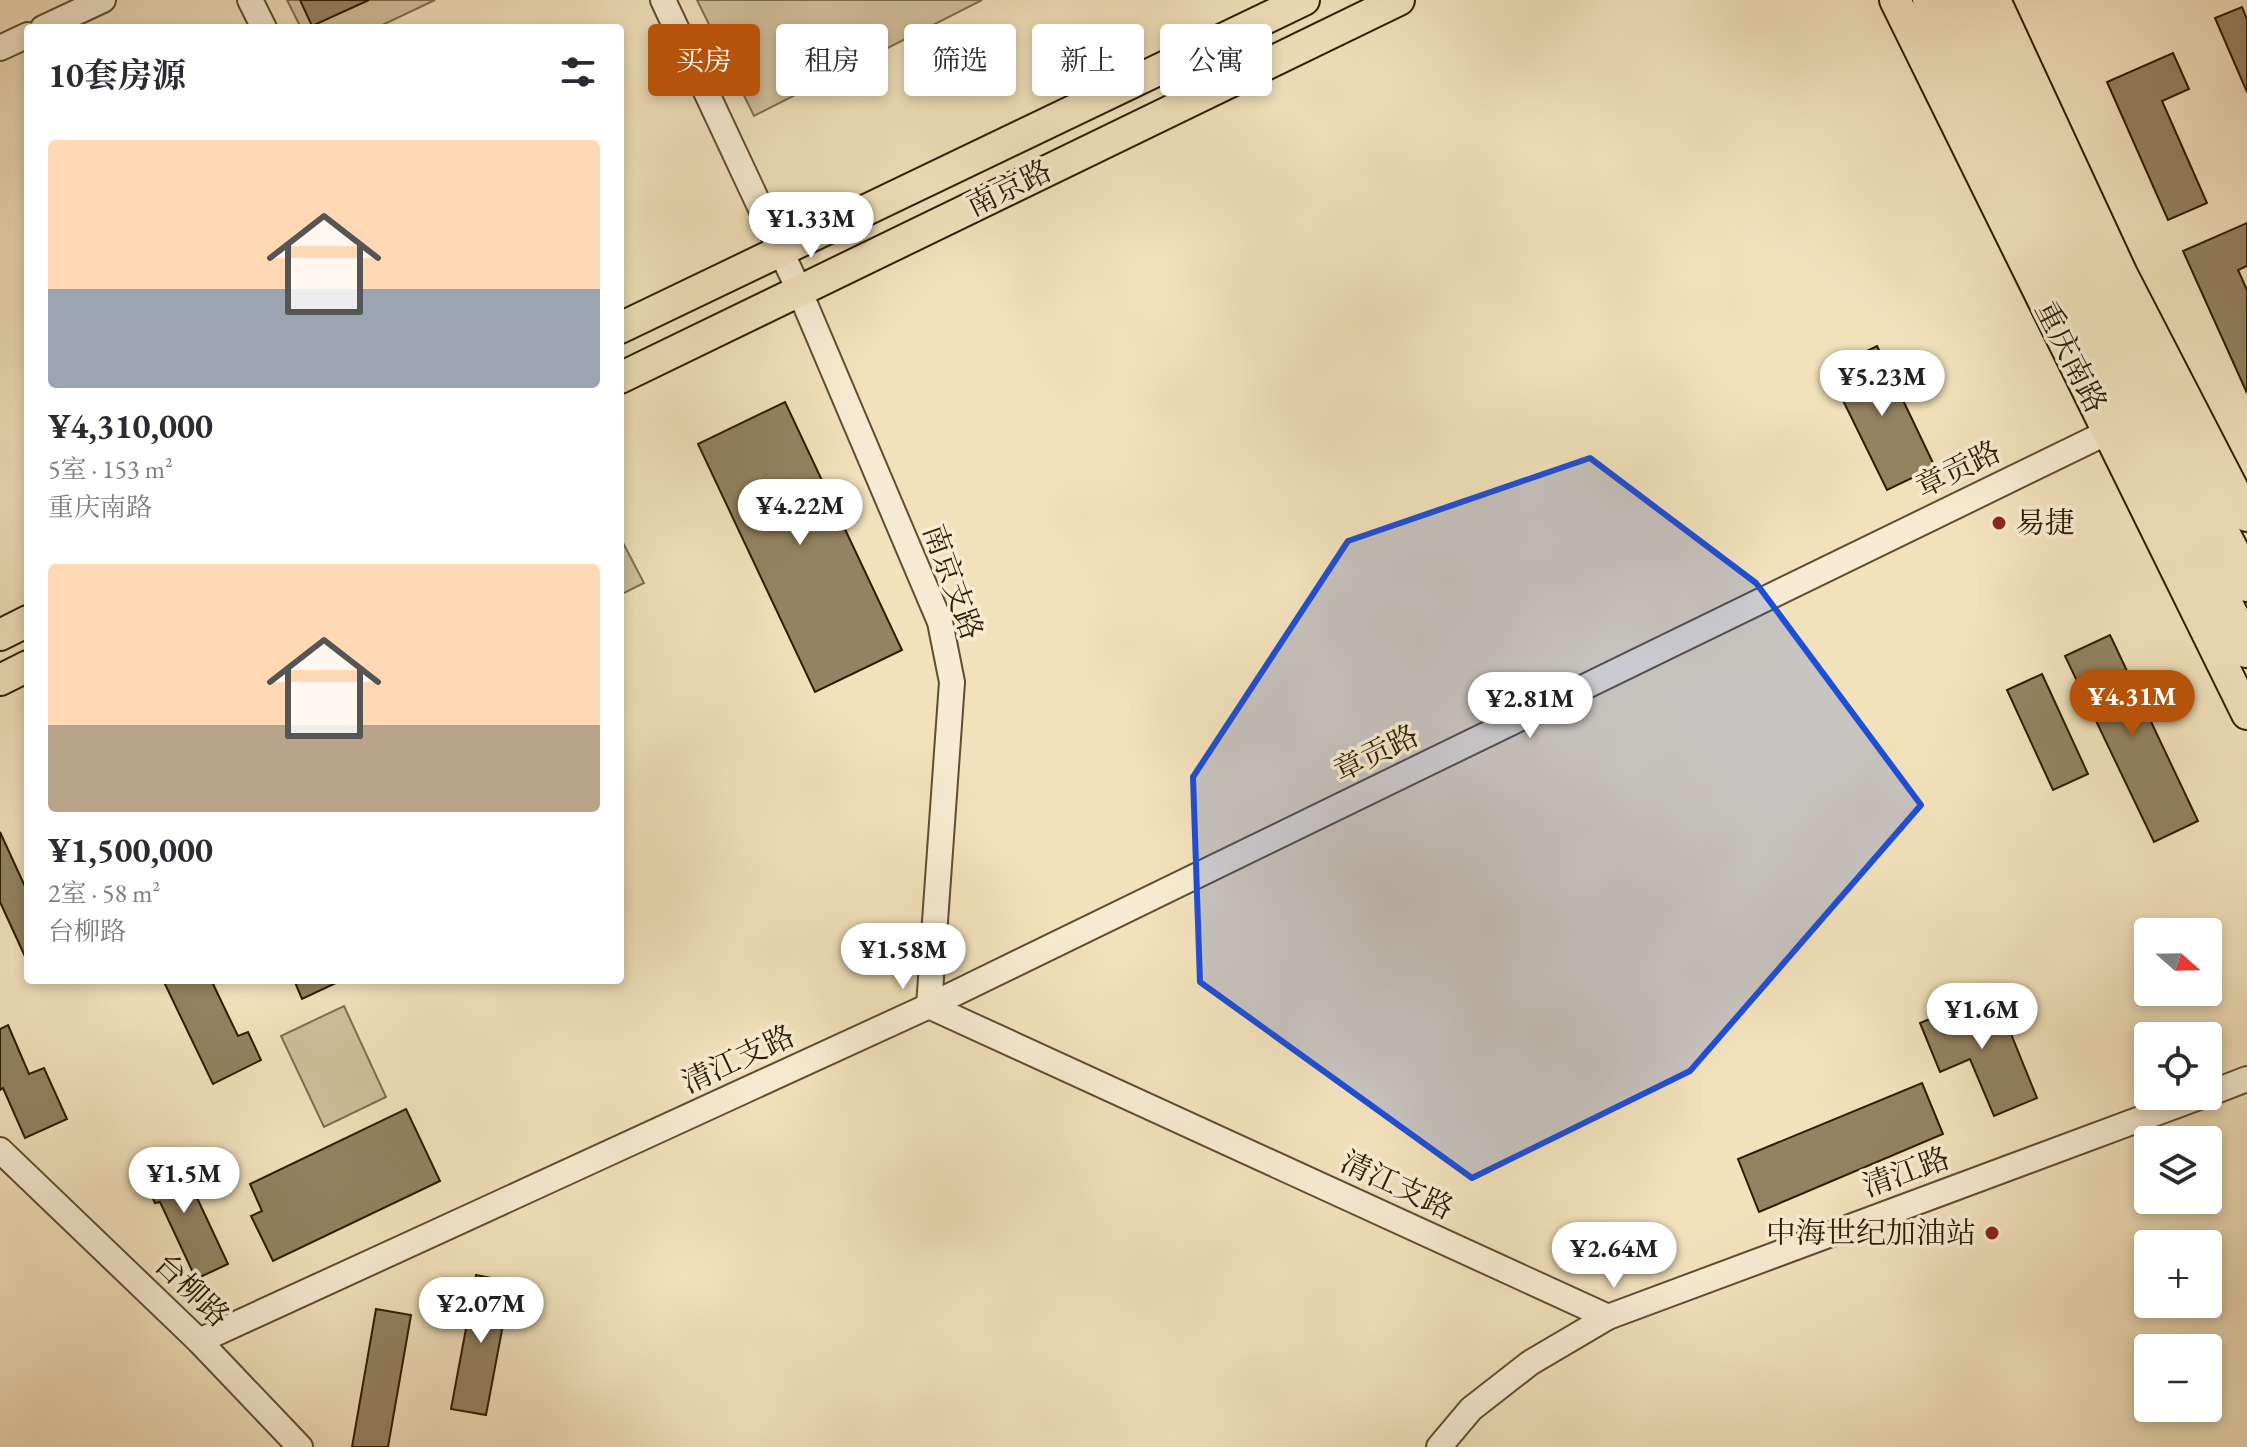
<!DOCTYPE html>
<html lang="zh">
<meta charset="utf-8">
<style>
body{margin:0;font-family:"EB Garamond","Noto Serif SC",serif;background:#f2f2f3;color:#2b2b33;height:100vh;display:flex;flex-direction:column;font-size:30px;white-space:nowrap}
*{box-sizing:border-box;margin:0}
p{font-size:26px;color:#7c7c81}
.icon{flex:none;width:44px;height:44px;fill:none;stroke:currentColor;stroke-width:2;stroke-linecap:round;stroke-linejoin:round}
.map{position:relative;flex:1;overflow:hidden}
.details{position:absolute;left:24px;top:24px;width:600px;height:960px;display:flex;flex-direction:column;background:#fff;border-radius:8px;box-shadow:0 4px 12px #0003}
.details>*{flex:none}
.guide{position:absolute;left:648px;top:24px;width:760px;height:72px;display:flex;gap:16px}
.needle{width:52px;rotate:110deg}
.tools{position:absolute;left:2134px;top:918px;display:grid;gap:16px}
.tools a{display:grid;place-items:center;width:88px;height:88px;border-radius:8px;background:#fff;box-shadow:0 4px 12px #0003;font-size:40px}
.price{position:absolute;translate:-50% -68px;padding:0 18px;border-radius:28px;background:#fff;color:#222;font-size:26px;line-height:52px;filter:drop-shadow(0 2px 4px #0008)}
.price::after{content:'';position:absolute;left:50%;top:48px;width:24px;height:18px;margin-left:-12px;background:inherit;clip-path:polygon(0 0,100% 0,50% 100%)}
.price.active{background:#b45309;color:#fff}
ul{padding:0;list-style:none}
li{display:grid;align-content:center;gap:16px;height:424px;padding:0 24px}
li span{display:grid;place-items:center;height:248px;border-radius:8px;color:#555}
li>.icon{margin-inline-start:auto}
span .icon{width:144px;height:144px;fill:#fffc;stroke-width:1}
li b{font-size:34px}
h2{display:flex;justify-content:space-between;align-items:center;height:96px;padding:0 24px;font-size:34px}
.chip{padding:0 28px;border-radius:8px;background:#fff;box-shadow:0 4px 12px #0003;font-size:28px;line-height:72px}
.chip.active{background:#b45309;color:#fff}
.map>svg:first-child{display:block}
</style>
<div class="map">
<svg width="2247" height="1447" viewBox="0 0 2247 1447">
<rect width="100%" height="100%" fill="#f2e2bc"/>
<filter id="stains"><feTurbulence type="fractalNoise" baseFrequency=".0025" numOctaves="4"/><feColorMatrix values="0 0 0 0 .2 0 0 0 0 .09 0 0 0 0 .02 0 0 0 .5 -.17"/></filter>
<radialGradient id="worn" r=".72"><stop offset=".6" stop-color="#630" stop-opacity="0"/><stop offset="1" stop-color="#630" stop-opacity=".3"/></radialGradient>
<!-- green -->
<g fill="#d1c09c" stroke="#806e4e" stroke-width="2">
<path d="M287,0H435L376,28H301Z"/>
<path d="M697,0H982L754,116Z"/>
<path d="M620,537L644,583L620,595Z"/>
<path d="M344,1006L386,1097L324,1127L281,1036Z"/>
</g>
<!-- building -->
<g fill="#948362" stroke="#2e1c01" stroke-width="2">
<path d="M300,0H369L312,26Z"/>
<path d="M2242,7L2247,19V92L2215,18Z"/>
<path d="M2173,53L2189,89L2162,101L2207,203L2168,220L2107,82Z"/>
<path d="M2247,223V266L2238,270L2247,290V393L2183,251Z"/>
<path d="M1877,346L1935,467L1887,490L1828,370Z"/>
<path d="M785,402L902,650L815,692L698,444Z"/>
<path d="M2110,635L2198,821L2154,842L2065,656Z"/>
<path d="M2042,674L2088,774L2053,790L2007,690Z"/>
<path d="M0,832L28,893V963L0,902Z"/>
<path d="M163,980H221L213,984L238,1036L248,1032L261,1060L213,1084Z"/>
<path d="M294,980H335L336,983L302,999Z"/>
<path d="M1994,992L2037,1098L1994,1116L1970,1059L1940,1072L1920,1023Z"/>
<path d="M8,1025L29,1074L44,1068L67,1119L25,1138L3,1088L0,1090V1029Z"/>
<path d="M1922,1083L1943,1134L1759,1212L1738,1159Z"/>
<path d="M406,1109L440,1181L273,1261L251,1216L262,1211L250,1184Z"/>
<path d="M170,1154L178,1172L184,1170L228,1264L196,1279L160,1202L155,1203L139,1169Z"/>
<path d="M476,1275L511,1282L486,1415L451,1409Z"/>
<path d="M376,1309L411,1315L388,1447H352Z"/>
</g>
<g fill="none" stroke-linecap="round" stroke-linejoin="round">
<!-- minor casing -->
<g stroke="#5f4e30" stroke-width="28">
<g id="minor">
<path d="M250,0L264,28"/>
<path d="M663,0L799,290L940,622L952,682L929,1006L2108,432"/>
<path d="M43,28L103,0"/>
<path d="M0,48L28,35"/>
<path d="M2208,1094L2247,1079"/>
<path d="M0,1150L199,1341L300,1447"/>
<path d="M199,1341L929,1006L1608,1317"/>
<path d="M1439,1447L1471,1409L1530,1363L1608,1317L2202,1096"/>
</g>
</g>
<!-- major casing -->
<g stroke="#2e1c01" stroke-width="34">
<g id="major">
<path d="M1895,0L2247,714"/>
<path d="M1995,0L2122,274L2247,516"/>
<path d="M620,328L1304,0"/>
<path d="M620,378L1399,0"/>
<path d="M0,635L28,621"/>
<path d="M0,680L28,666"/>
</g>
</g>
<!-- highway casing -->
<g stroke="#2e1c01" stroke-width="40">
<g id="highway">
<path d="M1931,0C2032,218 2137,435 2247,649"/>
<path d="M1963,0L2200,493L2247,583"/>
</g>
</g>
<!-- minor -->
<use href="#minor" stroke="#f7ecd3" stroke-width="24"/>
<!-- major -->
<use href="#major" stroke="#f2e2bc" stroke-width="30"/>
<!-- highway -->
<use href="#highway" stroke="#f2e2bc" stroke-width="36"/>
</g>
<!-- marked area -->
<path fill="#1d4ed8" fill-opacity="0.2" stroke="#1d4ed8" stroke-width="6" stroke-linejoin="round" d="M1590,458L1756,583L1921,805L1690,1071L1472,1178L1200,982L1193,777L1348,541Z"/>
<!-- markers -->
<g fill="#8f2418" stroke="#f7ecd3" stroke-width="3">
<circle cx="1999" cy="523" r="8"/>
<circle cx="1992" cy="1233" r="8"/>
</g>
<g text-anchor="middle" stroke-width="7" stroke-linejoin="round" paint-order="stroke">
<!-- street labels -->
<g font-size="30" fill="#2e1c01" stroke="#f7ecd3">
<text transform="translate(1009 188) rotate(-26)" y="10">南京路</text>
<text transform="translate(2071 357) rotate(63)" y="10">重庆南路</text>
<text transform="translate(1958 469) rotate(-26)" y="10">章贡路</text>
<text transform="translate(953 582) rotate(70)" y="10">南京支路</text>
<text transform="translate(1376 753) rotate(-26)" y="10">章贡路</text>
<text transform="translate(738 1059) rotate(-25)" y="10">清江支路</text>
<text transform="translate(1906 1172) rotate(-20)" y="10">清江路</text>
<text transform="translate(1397 1185) rotate(25)" y="10">清江支路</text>
<text transform="translate(192 1290) rotate(44)" y="10">台柳路</text>
</g>
<!-- poi labels -->
<g font-size="30" fill="#2e1c01" stroke="#f7ecd3" text-anchor="start">
<text x="2015" y="533">易捷</text>
<text x="1976" y="1243" text-anchor="end">中海世纪加油站</text>
</g>
</g>
<rect width="100%" height="100%" filter="url(#stains)"/>
<rect width="100%" height="100%" fill="url(#worn)"/>
</svg>
<div class="tools">
<a><svg class="needle" viewBox="-14 -14 28 28"><path d="M0-13l5 13h-10z" fill="#e53935"/><path d="M0 13l5-13h-10z" fill="#7c7c81"/></svg></a>
<a><svg class="icon" aria-label="locate" viewBox="0 0 24 24"><circle cx="12" cy="12" r="6"/><path d="M12 2v4M12 18v4M2 12h4M18 12h4"/></svg></a>
<a><svg class="icon" aria-label="layers" viewBox="0 0 24 24"><path d="M12 4l9 5-9 5-9-5zM3 14l9 5 9-5"/></svg></a>
<a>+</a>
<a>−</a>
</div>
<b class="price" style="left:811px;top:260px">¥1.33M</b>
<b class="price" style="left:1882px;top:418px">¥5.23M</b>
<b class="price" style="left:800px;top:547px">¥4.22M</b>
<b class="price active" style="left:2132px;top:738px">¥4.31M</b>
<b class="price" style="left:1530px;top:740px">¥2.81M</b>
<b class="price" style="left:903px;top:991px">¥1.58M</b>
<b class="price" style="left:1982px;top:1051px">¥1.6M</b>
<b class="price" style="left:184px;top:1215px">¥1.5M</b>
<b class="price" style="left:1614px;top:1290px">¥2.64M</b>
<b class="price" style="left:481px;top:1345px">¥2.07M</b>
<div class="guide">
<a class="chip active">买房</a>
<a class="chip">租房</a>
<a class="chip">筛选</a>
<a class="chip">新上</a>
<a class="chip">公寓</a>
</div>
<section class="details">
<h2>10套房源<svg class="icon" aria-label="filters" viewBox="0 0 24 24"><path d="M4 7h16M4 17h16"/><circle cx="9" cy="7" r="2"/><circle cx="15" cy="17" r="2"/></svg></h2>
<ul>
<li><span style="background:linear-gradient(#ffd9b3 60%,#9aa5b1 0)"><svg class="icon" aria-label="home" viewBox="0 0 24 24"><path d="M3 11l9-7 9 7M6 9v11h12V9"/></svg></span><div><b>¥4,310,000</b><p>5室 · 153 m²</p><p>重庆南路</p></div></li>
<li><span style="background:linear-gradient(#ffd9b3 65%,#b9a48a 0)"><svg class="icon" aria-label="home" viewBox="0 0 24 24"><path d="M3 11l9-7 9 7M6 9v11h12V9"/></svg></span><div><b>¥1,500,000</b><p>2室 · 58 m²</p><p>台柳路</p></div></li>
</ul>
</section>
</div>
